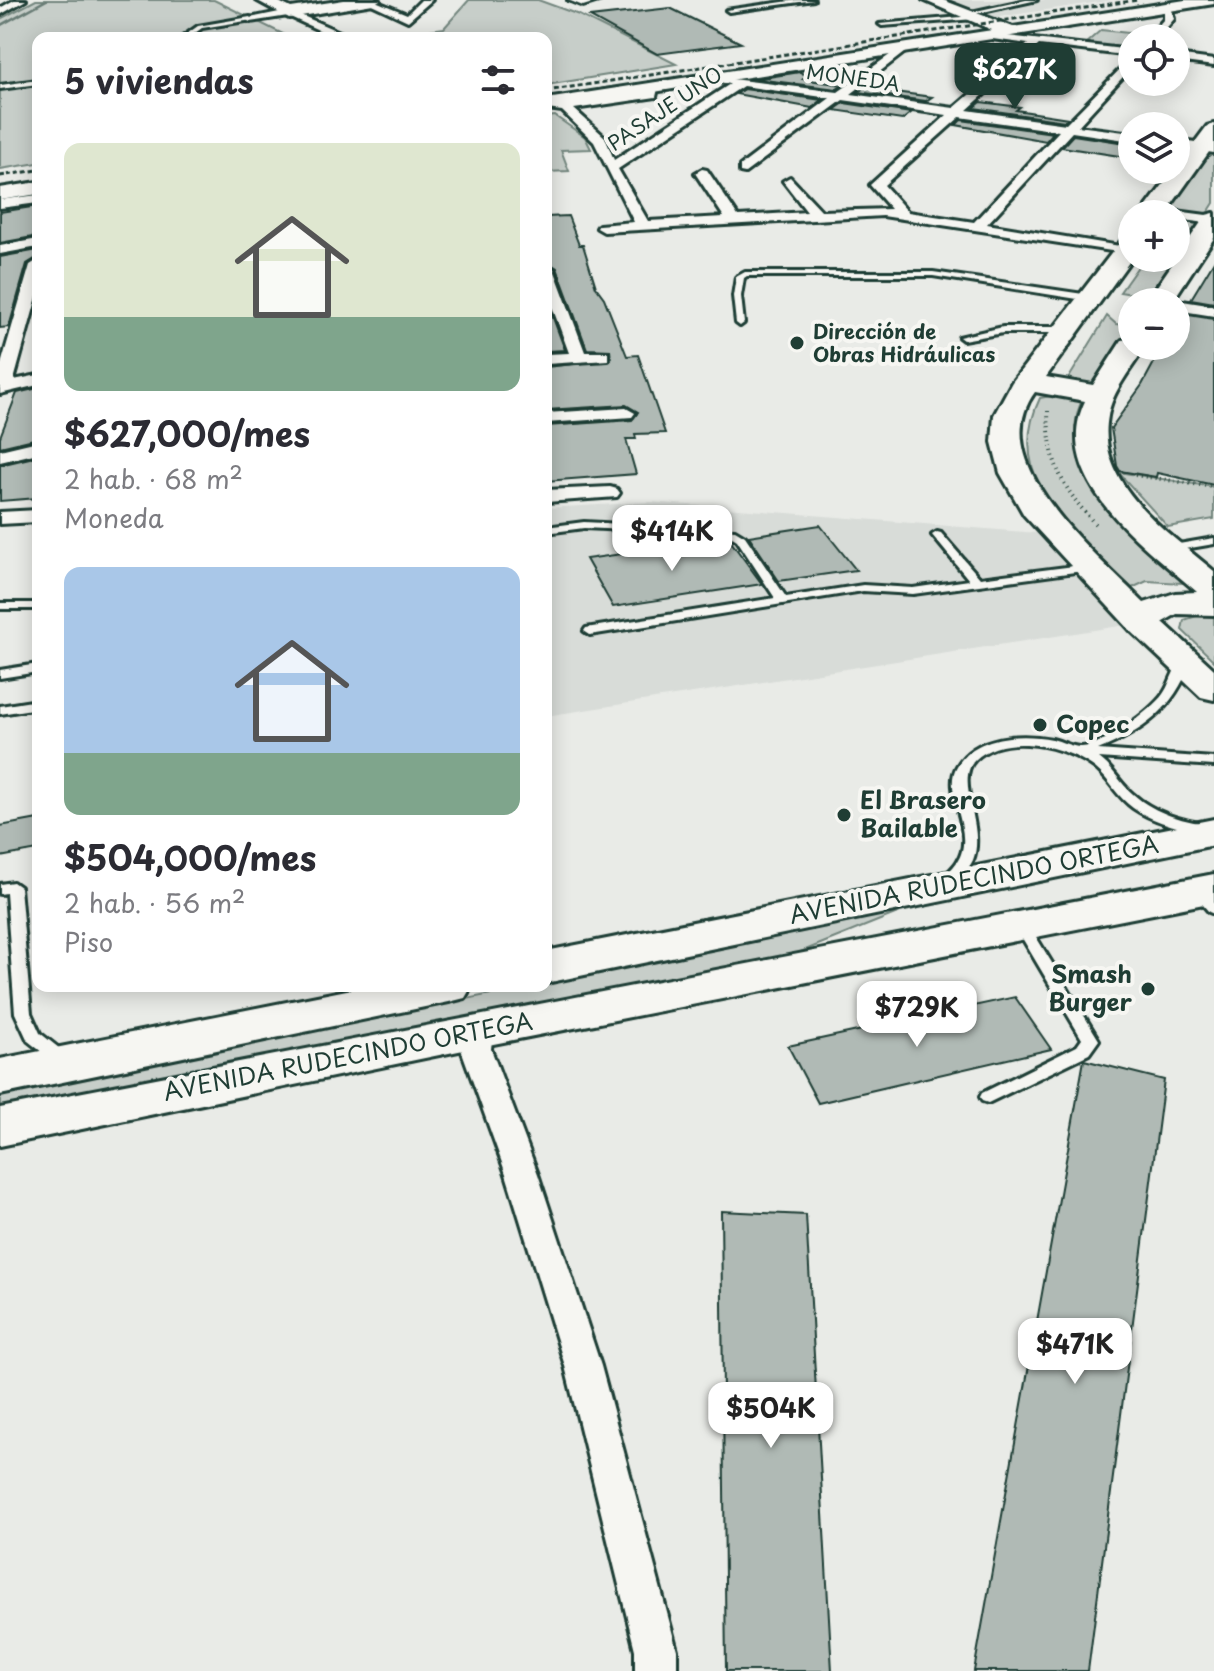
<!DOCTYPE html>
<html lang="es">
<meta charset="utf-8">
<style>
body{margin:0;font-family:"Playpen Sans",sans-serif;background:#f7f7f7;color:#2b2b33;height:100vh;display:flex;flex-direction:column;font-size:30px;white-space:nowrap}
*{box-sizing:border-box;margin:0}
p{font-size:26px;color:#7c7c81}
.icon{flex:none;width:44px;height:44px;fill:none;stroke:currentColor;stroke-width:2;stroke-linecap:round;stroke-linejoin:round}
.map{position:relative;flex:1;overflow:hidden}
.details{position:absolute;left:32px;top:32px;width:520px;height:960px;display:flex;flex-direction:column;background:#fff;border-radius:16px;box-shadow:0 4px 20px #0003}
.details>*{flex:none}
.controls{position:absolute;left:1118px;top:24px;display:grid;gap:16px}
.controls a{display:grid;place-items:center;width:72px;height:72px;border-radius:50%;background:#fff;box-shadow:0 4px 20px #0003;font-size:40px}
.price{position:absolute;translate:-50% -68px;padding:0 18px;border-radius:16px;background:#fff;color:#222;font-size:26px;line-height:52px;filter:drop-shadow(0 2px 4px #0008)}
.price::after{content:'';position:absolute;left:50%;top:48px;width:24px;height:18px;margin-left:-12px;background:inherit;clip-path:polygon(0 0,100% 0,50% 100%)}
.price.current{background:#1f3d34;color:#fff}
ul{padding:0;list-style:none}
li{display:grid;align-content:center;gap:16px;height:424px;padding:0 32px}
li span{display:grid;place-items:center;height:248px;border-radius:16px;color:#555}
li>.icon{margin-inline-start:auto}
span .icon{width:144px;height:144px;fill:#fffc;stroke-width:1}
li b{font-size:34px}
h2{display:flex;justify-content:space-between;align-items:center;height:96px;padding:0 32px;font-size:34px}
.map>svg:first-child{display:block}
</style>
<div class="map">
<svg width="1214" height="1671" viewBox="0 0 1214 1671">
<rect width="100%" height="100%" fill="#e9ebe7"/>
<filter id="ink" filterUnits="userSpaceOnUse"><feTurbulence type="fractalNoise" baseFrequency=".0125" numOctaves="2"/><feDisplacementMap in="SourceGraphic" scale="16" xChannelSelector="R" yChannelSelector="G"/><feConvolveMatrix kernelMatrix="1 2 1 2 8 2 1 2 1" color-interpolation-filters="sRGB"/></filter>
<g filter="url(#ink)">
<!-- built -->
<g fill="#d8dcd8">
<path d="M949,0H1113L992,18Z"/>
<path d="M651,502L1037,533L1126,625L546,716V508Z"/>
</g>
<!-- green -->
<g fill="#c7cec9" stroke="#73867e" stroke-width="2">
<path d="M36,0H214L291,38H38V163L0,169V19Z"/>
<path d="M469,0H538L579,15L676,64L546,85V38H373L444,28Z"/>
<path d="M1101,30L1138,34L1123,48L1085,44Z"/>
<path d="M555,116L585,137L591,149L561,150L569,171L546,172V117Z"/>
<path d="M1204,151L1214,153V203L1207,214L1168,209Z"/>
<path d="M1176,219L1201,223L1150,297L1120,292L1144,258H1176Z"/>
<path d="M1107,316L1116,324L1132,326V346L1102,388L1067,381Z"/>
<path d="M1056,395L1081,402C1058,461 1105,513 1146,549C1157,560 1173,570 1182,583L1147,581L1132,588C1078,535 1000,482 1040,398Z"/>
<path d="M1118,472L1214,487V519L1168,527Z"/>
<path d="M1200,615L1214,616V661L1182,630L1184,620Z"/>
<path d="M900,912L778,961L0,1119V1095L530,986H546V982L774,933Z"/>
</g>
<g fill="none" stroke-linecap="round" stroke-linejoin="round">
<!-- stream -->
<path fill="#687c75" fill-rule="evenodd" d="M44,0H49L0,27V24Z"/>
</g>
<!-- building -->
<g fill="#b0bab5" stroke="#1f3d34" stroke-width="2">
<path d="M670,8L741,43L657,54L590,17Z"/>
<path d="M800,72L807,76L803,79L843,85L837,89L756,79Z"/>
<path d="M864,88L887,91L932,97L926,101L858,92Z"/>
<path d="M744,89L822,100L812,108L736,94Z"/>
<path d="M981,102L1020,107L1016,110L1068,118L1065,121L974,108Z"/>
<path d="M844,103L911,113L902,120L834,110Z"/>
<path d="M961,120L1053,133L1046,141L956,125Z"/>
<path d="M1073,135L1132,144V158L1062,147Z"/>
<path d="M38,206V236L0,243V212Z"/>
<path d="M568,216L579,245H583L596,287L604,298L627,356L638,355L665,433L635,434L636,439H626L636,474L546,481V426L632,420L638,412L626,405L546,410V367L611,360L610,350L587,349L557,268L546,261V217Z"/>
<path d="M38,250V257L27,264L9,327L0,328V257Z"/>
<path d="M1214,261V303L1191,299Z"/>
<path d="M546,299L565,350L546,351Z"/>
<path d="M1182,314L1214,319V485L1157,473L1156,477L1120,471L1117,466L1111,428L1142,385L1163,346H1176V323Z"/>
<path d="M38,388V438L0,447V437L17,393Z"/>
<path d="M38,456V498L0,501V465Z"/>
<path d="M820,525L856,570L779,581L749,536Z"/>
<path d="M729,539L762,584L613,607L586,559Z"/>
<path d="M38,819V850L0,857V826Z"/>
<path d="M1015,997L1051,1049L818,1103L788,1046Z"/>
<path d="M1084,1060L1164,1080L1088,1671H974Z"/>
<path d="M721,1211L806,1215L832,1671H726Z"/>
</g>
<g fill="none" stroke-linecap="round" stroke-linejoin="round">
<!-- lane casing -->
<g stroke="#1f3d34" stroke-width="6">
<g id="lane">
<path d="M797,0H814L729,12L726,10Z"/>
<path d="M1026,0H1037L965,16L962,14Z"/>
<path d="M973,16L975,19L882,26L879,24Z"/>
<path d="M250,17L252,20L202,28L188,38H181L198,26Z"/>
<path d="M38,80V84L0,89V85Z"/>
<path d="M745,272H933L1090,295L1094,298L1090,301L933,276H747L744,278L741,296L744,323L740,326L736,323L733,296L736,277Z"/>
<path d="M1003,327H1065L1069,330L1065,333H1003L963,340L959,337Z"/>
<path d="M584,522L735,530L745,536L786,597L863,585L913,588L969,580L932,535L937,532L941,533L980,578L1090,564L1096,567L1090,570L913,594L863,591L590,635L584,631L586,628L775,598L737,540L729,535L584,528L546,533V527Z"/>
<path d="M1214,538V544L1167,552L1161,549L1167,546Z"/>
<rect x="0" y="603" width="38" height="6"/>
<path d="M1185,658L1191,662C1173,710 1144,731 1098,750L1214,758V766L1099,758C1113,768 1120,783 1133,794C1155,814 1186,822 1214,825V833C1186,830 1156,824 1133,808C1117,797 1110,780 1095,768C1067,746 1004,731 975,760C954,781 986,827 973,860C969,869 960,876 953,883H943L941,880C946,874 953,868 957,862C977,832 941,792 957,766C975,735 1021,733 1052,739C1061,741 1074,748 1082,747C1103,746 1151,711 1163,694C1171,684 1174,663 1185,658Z"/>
<path d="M38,664V672L0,678V670Z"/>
<path d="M38,700V708L0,714V706Z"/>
<path d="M13,882L20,887L31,1013L40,1033L69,1056L71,1060L69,1064H57L28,1041L15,1013L6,893L0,894V884Z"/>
<path d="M1198,886L1203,888L1214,900V914L1209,912L1191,891Z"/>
<path d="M1022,921L1027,922L1099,1040L1089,1054L988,1103L982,1101L980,1097L982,1093L1077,1046L1082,1039L1015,926Z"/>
</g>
</g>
<!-- street casing -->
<g stroke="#1f3d34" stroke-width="6">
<g id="street">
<path d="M14,0H26L0,15V8Z"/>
<path d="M363,0H373L407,14L421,0H432L408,21Z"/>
<path d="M568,0H602L583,6Z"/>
<path d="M289,10L349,36L350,38H336L288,16L250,22L245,19Z"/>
<path d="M1164,10H1172L1174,19L1158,38H1147L1164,19Z"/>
<path d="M981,33L1132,50V56L1039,45L967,110L1066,124L1132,57V67L1078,126L1132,133V141L1072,132L987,224L1126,247L1131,248V254L883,216L604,232L597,228L599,225L634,222L594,142L562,111L547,109L559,98L567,103L647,91L651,84H659L656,97L574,109L605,137L614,160L730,84L707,80V76L838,92L905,44L909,49L851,94L954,108L1028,44L985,38ZM743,86L830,98L740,166V172L745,173L843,100L947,115L870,185L891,209L822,211L790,177L783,181L807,212L738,216L707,170L702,169L695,173L724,217L648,221L618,169ZM960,117L1059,131L974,222L908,212L884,185Z"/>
<path d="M1176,55L1214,60V66L1176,61Z"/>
<path d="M1176,139L1214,145V153L1176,147Z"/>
<path d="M38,195V203L0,208V200Z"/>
<path d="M1176,211L1214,216V224L1176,219V214H1170Z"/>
<path d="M38,239V247L0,254V246Z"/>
<path d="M38,260V293L14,380L38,375V385L0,394V368L30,265Z"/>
<path d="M546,264L554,269L585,352H608V360L546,364V354L569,353L546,290Z"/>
<path d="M1176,300L1214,306V316L1176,310V302H1170Z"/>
<path d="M626,408L635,413L632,417L546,423V413Z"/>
<path d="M38,441V453L0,462V450Z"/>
<path d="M610,487L617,489L620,493L617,497L546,502V490Z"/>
<path d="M38,510V522L0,524V512Z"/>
<path d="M478,1019L488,1022L493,1030L491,1049L538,1174L601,1366L677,1650V1671H635V1650L565,1366L506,1174L461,1049L468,1022Z"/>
</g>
</g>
<!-- secondary casing -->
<g stroke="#1f3d34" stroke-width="6">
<g id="secondary">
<path d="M256,0H275L291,8L344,0H380L373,4L289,18Z"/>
<path d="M923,0H943L1013,27L1185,0H1214V4L546,109V99L992,30Z"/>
<path d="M38,182V194L0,200V188Z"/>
</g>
</g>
<!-- primary casing -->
<g stroke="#1f3d34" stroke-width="6">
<g id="primary">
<path d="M1214,124V145L1165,214H1141L1207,126Z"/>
<path d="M1214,213V238L1172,302H1146L1206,215Z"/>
<path d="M1132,235V258L1046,377L1093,385L1122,340L1132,338V346H1146C1132,368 1112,391 1108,416C1095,485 1169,533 1214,571V615L1177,614L1163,622L1214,669V700L1201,697L1131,631L1024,515L1000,473L992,442L994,415L1012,382L1124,237ZM1035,392L1085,401C1048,480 1147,548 1197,592L1175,593L1144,603C1099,556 982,464 1035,392Z"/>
<path d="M1214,819V845L546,983V951Z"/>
<path d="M1214,874V902L478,1047L0,1146V1108Z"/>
<path d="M367,986H472L465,998L449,1002L0,1095V1059Z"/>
</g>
</g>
<!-- path -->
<g stroke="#1f3d34" stroke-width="4" stroke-dasharray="1 4" stroke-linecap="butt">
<path d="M1048,411C1049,464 1061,486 1096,525"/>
<path d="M1135,475L1214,487"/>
</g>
<!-- lane -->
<use href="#lane" fill="#f6f6f2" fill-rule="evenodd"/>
<!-- street -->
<use href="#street" fill="#f6f6f2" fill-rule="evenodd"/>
<!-- secondary -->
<use href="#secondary" fill="#f6f6f2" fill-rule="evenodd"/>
<!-- primary -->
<use href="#primary" fill="#f6f6f2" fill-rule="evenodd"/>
<!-- rail -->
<g stroke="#1f3d34" stroke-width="3" stroke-dasharray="5 3" stroke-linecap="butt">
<path d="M546,91L1137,0"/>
<path d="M0,176L38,170"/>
</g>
</g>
</g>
<!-- markers -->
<g fill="#1f3d34" stroke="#f6f6f2" stroke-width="3">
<circle cx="797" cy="343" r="8"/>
<circle cx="1040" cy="725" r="8"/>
<circle cx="844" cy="815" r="8"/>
<circle cx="1148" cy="989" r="8"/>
</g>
<g text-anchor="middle" stroke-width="8" stroke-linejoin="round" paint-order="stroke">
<!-- far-street labels -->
<g font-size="20" fill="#1f3d34" stroke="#f6f6f2">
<text transform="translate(853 78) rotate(8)" y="7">MONEDA</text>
<text transform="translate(665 109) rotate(-34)" y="7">PASAJE UNO</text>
</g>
<!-- far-poi labels -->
<g font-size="20" font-weight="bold" fill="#1f3d34" stroke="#f6f6f2" text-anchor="start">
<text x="813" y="339">Dirección de<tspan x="813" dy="23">Obras Hidráulicas</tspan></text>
</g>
<!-- poi labels -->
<g font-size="24" font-weight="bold" fill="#1f3d34" stroke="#f6f6f2" text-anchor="start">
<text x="1056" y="733">Copec</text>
<text x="860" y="809">El Brasero<tspan x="860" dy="28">Bailable</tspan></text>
<text x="1132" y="983" text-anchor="end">Smash<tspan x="1132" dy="28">Burger</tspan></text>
</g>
<!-- street labels -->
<g font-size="24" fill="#1f3d34" stroke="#f6f6f2">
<text transform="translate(974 880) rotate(-11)" y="8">AVENIDA RUDECINDO ORTEGA</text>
<text transform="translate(348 1057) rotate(-11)" y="8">AVENIDA RUDECINDO ORTEGA</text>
</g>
</g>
</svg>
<div class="controls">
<a><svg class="icon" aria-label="locate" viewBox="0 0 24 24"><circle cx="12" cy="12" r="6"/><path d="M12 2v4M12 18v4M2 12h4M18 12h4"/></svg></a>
<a><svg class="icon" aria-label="layers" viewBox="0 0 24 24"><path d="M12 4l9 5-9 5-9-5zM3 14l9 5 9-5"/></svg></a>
<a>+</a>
<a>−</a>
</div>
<b class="price current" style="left:1015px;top:111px">$627K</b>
<b class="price" style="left:672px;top:573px">$414K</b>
<b class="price" style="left:917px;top:1049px">$729K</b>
<b class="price" style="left:1075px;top:1386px">$471K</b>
<b class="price" style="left:771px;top:1450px">$504K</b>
<section class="details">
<h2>5 viviendas<svg class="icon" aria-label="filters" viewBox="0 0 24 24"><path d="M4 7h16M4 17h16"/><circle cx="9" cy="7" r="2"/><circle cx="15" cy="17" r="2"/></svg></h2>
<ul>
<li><span style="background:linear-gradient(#dfe7d0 70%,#7fa58c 0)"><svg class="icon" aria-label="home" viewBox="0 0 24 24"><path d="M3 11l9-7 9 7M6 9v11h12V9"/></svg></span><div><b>$627,000/mes</b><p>2 hab. · 68 m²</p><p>Moneda</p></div></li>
<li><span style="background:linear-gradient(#a9c7e8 75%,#7fa58c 0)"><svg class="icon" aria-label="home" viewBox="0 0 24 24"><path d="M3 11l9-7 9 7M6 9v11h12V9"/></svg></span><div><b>$504,000/mes</b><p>2 hab. · 56 m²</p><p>Piso</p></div></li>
</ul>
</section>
</div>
